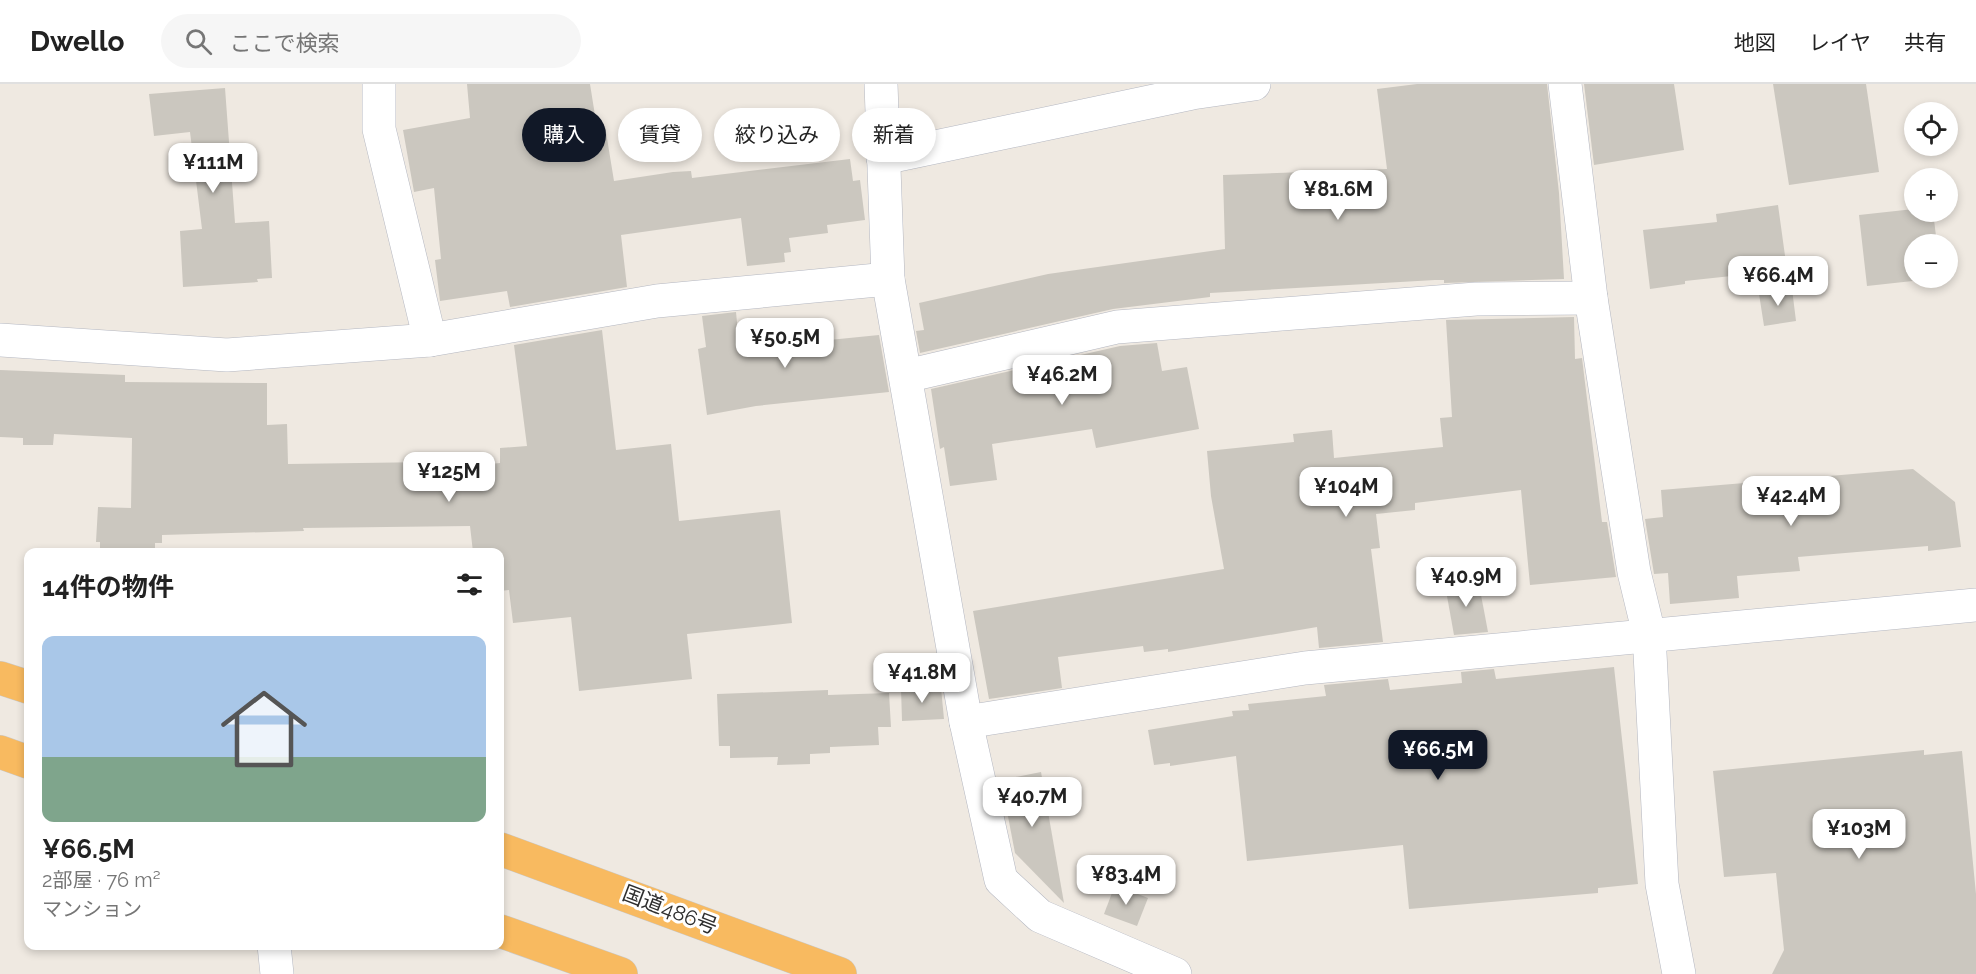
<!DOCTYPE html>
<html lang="ja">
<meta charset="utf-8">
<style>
body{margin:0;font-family:Raleway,"Noto Sans JP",sans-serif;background:#f6f6f6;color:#222;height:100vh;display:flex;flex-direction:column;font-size:22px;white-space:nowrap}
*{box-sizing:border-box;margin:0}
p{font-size:20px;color:#767676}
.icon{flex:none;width:33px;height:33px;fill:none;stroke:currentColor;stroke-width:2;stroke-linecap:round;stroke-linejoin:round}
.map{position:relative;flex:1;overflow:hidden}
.side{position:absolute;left:24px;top:464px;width:480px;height:402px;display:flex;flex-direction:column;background:#fff;border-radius:12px;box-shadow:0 3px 9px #0003}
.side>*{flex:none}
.banner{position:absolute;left:522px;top:24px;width:570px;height:54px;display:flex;gap:12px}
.buttons{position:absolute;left:1904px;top:18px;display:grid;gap:12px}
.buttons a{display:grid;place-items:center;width:54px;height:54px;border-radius:50%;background:#fff;box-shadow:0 3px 9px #0003;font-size:30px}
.price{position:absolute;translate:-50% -51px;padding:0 14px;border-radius:12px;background:#fff;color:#222;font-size:20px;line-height:39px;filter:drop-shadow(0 2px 3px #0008)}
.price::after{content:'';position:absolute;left:50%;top:36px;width:18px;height:14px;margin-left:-9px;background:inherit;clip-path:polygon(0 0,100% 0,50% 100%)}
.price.on{background:#111827;color:#fff}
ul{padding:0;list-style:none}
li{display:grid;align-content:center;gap:12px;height:318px;padding:0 18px}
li+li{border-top:2px solid #e0e0e0}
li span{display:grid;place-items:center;height:186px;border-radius:12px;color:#555}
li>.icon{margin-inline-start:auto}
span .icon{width:108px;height:108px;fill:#fffc;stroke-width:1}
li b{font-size:26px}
h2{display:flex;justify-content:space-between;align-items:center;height:72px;padding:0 18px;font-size:26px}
.pill{padding:0 21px;border-radius:27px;background:#fff;box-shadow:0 3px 9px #0003;font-size:21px;line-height:54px}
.pill.on{background:#111827;color:#fff}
header{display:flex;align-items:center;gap:36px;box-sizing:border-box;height:84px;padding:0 30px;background:#fff;border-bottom:2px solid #e0e0e0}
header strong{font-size:28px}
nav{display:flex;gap:33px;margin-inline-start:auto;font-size:21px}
.search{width:420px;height:54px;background:#f6f6f6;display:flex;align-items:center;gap:15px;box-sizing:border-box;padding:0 21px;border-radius:33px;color:#767676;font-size:22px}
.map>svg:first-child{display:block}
</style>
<header>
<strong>Dwello</strong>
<div class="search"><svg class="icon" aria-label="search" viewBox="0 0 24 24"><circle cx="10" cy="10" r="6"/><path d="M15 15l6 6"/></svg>ここで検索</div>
<nav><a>地図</a><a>レイヤ</a><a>共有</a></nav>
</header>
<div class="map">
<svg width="1976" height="890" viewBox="0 0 1976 890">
<rect width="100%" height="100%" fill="#efe9e1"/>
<!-- building -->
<g fill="#cbc7bf">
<path d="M467,0H590L597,44L605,42L614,97L673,88L691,87L692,94L850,75L853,97L860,96L865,136L827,141L828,149L789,154L791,168L784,169L785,178L747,182L741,134L621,151L627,203L510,223L507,207L440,217L435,176L441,175L434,104L414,108L403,46L470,34Z"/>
<path d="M1417,0H1547L1559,109L1564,195L1444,199V196H1435L1210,209V213L1113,225L920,269L916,247L924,246L919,219L1048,190L1225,165L1223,91L1387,85L1377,5Z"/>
<path d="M1584,0H1674L1684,66L1594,81Z"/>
<path d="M1773,0H1866L1879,88L1789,101Z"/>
<path d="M225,4L235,139L269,137L272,194L257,195L258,198L183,203L180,147L202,145L190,48L154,52L149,10Z"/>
<path d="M1778,121L1787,186L1685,197V200L1650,205L1643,146L1717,138L1716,130Z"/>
<path d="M1914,125V128H1933L1937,160H1914V194H1940L1867,202L1859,131Z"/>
<path d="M1792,205L1796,237L1764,242L1759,210Z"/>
<path d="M736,228L739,259L748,258L749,264L879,251L889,308L756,322L707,331L698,265L706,263L702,232Z"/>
<path d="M1574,233L1575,275L1582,274L1602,438H1607L1616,493L1530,501L1521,406L1415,419V426L1376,430L1380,464L1371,465L1383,558L1319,564L1317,543L1168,568V565L1144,568L1143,562L1058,573L1062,604L989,615L973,527L1224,485L1211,412L1207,367L1294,358L1293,350L1332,346L1334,374L1443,363L1440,334L1452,333L1446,236Z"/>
<path d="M602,246L616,366L671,360L679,437L780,426L792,539L687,550L692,595L579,607L571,533L513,539L509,506L500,507V468H473L470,442L303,444L304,447L162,451V459H155V468H100V458H96L98,423L131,424L132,354L54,350L53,361H23V354L0,353V286L125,291V298L267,299V341L287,340L288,380L430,378V386L500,379V364L527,362L514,261Z"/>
<path d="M1157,259L1162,287L1187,283L1199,345L1096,364L1092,345L992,360L997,396L950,402L944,363L940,365L931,305L1120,262Z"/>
<path d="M1913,385L1955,418L1961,463L1928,467V462L1798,473L1800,487L1737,492L1739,514L1670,520L1668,489L1654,490L1645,435L1663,433L1661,406Z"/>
<path d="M1478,495L1488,548L1454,551L1445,501Z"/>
<path d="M1614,583L1638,800L1598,804V809L1409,825L1403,761L1247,777L1236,672L1170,682V679L1154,681L1148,646L1233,632L1232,627L1249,626L1248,620L1326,612L1324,601L1388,595L1390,606L1462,599L1461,588L1494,585L1496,595Z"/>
<path d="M941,604L944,635L902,637L901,605Z"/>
<path d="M828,606V611L889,609L891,643H878L879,661L830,663V669L810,670V680L777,681L778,673L730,674V662H719L717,610Z"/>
<path d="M1924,666V671L1962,667L1976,810V890H1772L1784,866L1776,789L1724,793L1713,687Z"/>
<path d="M1041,688L1064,819L1015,769L1001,696Z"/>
<path d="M1115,801L1148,814L1137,842L1104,830Z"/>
</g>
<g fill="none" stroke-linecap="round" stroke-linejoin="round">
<!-- minor casing -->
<g stroke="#b4b7c1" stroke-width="34">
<g id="minor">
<path d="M379,0V45L430,256"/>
<path d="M881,0L888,195L966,638L1001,796L1040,832L1175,890"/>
<path d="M1565,0L1591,214L1634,488L1649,550L1662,800L1679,890"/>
<path d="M883,74L1192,9L1254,0"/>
<path d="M0,256L227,271L430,256L657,217L888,195"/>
<path d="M906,292L1117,243L1476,215L1591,214"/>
<path d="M966,638L1305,584L1976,521"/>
<path d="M274,861L277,890"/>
</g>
</g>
<!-- trunk casing -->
<g stroke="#c9c9c9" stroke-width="34">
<g id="trunk">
<path d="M0,594L28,603"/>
<path d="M0,668L28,678"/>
<path d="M500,765L840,890"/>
<path d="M500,847L621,890"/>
</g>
</g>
<!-- minor -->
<use href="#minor" stroke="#fff" stroke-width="33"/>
<!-- trunk -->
<use href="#trunk" stroke="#f8ba60" stroke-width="33"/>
</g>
<g text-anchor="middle" stroke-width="6" stroke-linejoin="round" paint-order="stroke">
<!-- street labels -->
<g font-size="21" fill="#2e2e2e" stroke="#fff">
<text transform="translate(670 826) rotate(21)" y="7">国道486号</text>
</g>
</g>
</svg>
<div class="buttons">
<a><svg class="icon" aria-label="locate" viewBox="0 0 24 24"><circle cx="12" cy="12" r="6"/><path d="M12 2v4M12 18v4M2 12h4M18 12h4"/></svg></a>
<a>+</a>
<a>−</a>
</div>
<b class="price" style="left:213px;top:110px">¥111M</b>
<b class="price" style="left:1338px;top:137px">¥81.6M</b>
<b class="price" style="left:1778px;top:223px">¥66.4M</b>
<b class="price" style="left:785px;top:285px">¥50.5M</b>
<b class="price" style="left:1062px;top:322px">¥46.2M</b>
<b class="price" style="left:449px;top:419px">¥125M</b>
<b class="price" style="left:1346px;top:434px">¥104M</b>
<b class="price" style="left:1791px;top:443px">¥42.4M</b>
<b class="price" style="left:1466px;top:524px">¥40.9M</b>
<b class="price" style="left:922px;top:620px">¥41.8M</b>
<b class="price on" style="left:1438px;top:697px">¥66.5M</b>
<b class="price" style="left:1032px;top:744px">¥40.7M</b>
<b class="price" style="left:1859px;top:776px">¥103M</b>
<b class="price" style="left:1126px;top:822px">¥83.4M</b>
<div class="banner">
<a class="pill on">購入</a>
<a class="pill">賃貸</a>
<a class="pill">絞り込み</a>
<a class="pill">新着</a>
</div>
<section class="side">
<h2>14件の物件<svg class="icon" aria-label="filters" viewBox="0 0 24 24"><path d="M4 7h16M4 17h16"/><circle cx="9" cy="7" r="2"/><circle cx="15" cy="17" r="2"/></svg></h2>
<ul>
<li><span style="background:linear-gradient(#a9c7e8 65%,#7fa58c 0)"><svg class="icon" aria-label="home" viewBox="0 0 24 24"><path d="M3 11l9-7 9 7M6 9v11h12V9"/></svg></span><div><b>¥66.5M</b><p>2部屋 · 76 m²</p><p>マンション</p></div></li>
</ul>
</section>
</div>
